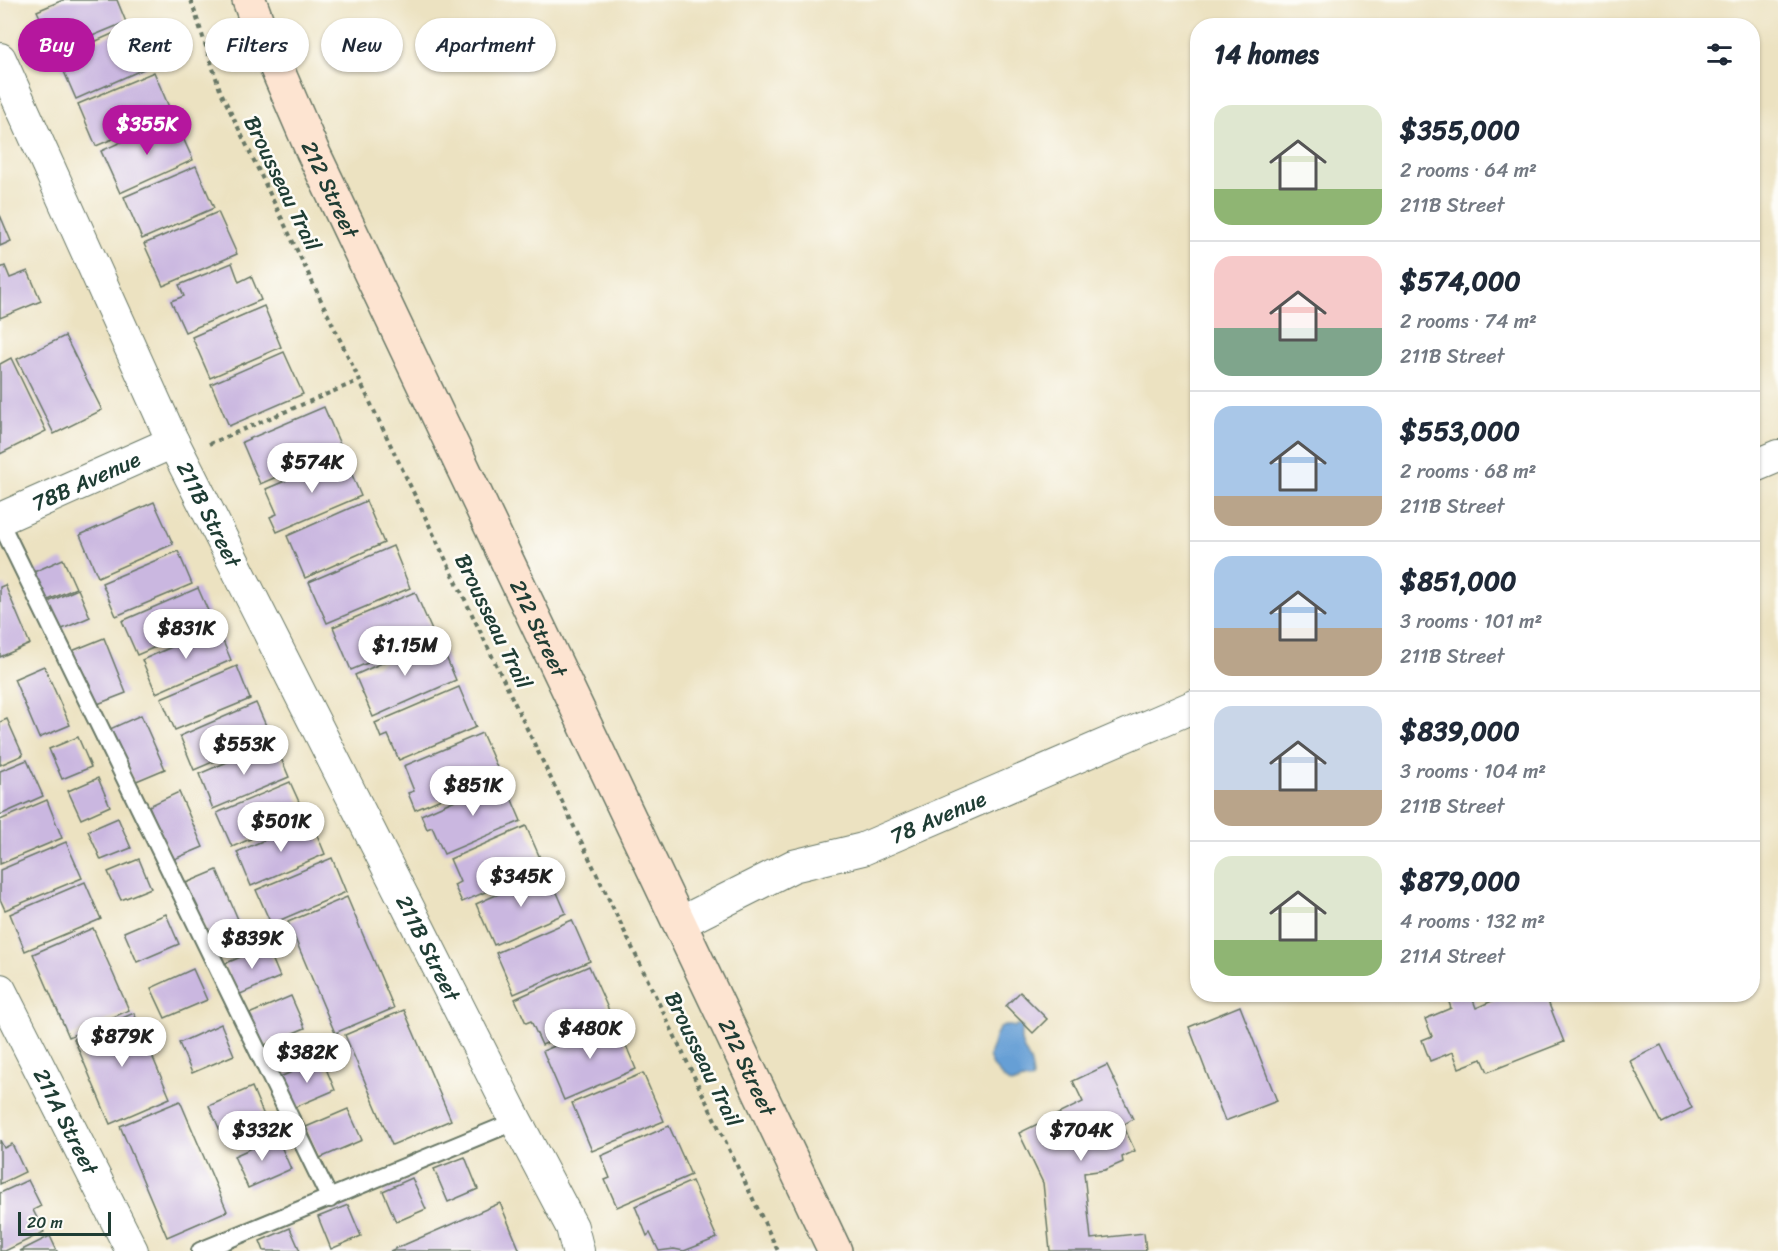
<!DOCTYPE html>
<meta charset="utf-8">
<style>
body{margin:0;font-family:Sriracha,sans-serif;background:#f6f6f7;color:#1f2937;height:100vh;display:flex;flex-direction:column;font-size:22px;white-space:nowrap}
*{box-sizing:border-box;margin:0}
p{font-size:20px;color:#747a83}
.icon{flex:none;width:33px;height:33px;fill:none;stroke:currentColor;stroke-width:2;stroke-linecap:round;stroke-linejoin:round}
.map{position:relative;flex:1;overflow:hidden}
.drawer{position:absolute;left:1190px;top:18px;width:570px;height:984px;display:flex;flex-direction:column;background:#fff;border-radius:24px;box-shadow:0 2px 4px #0004}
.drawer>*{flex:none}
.top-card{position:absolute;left:18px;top:18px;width:570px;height:54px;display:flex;gap:12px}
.scale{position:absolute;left:18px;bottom:15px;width:93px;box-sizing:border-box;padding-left:6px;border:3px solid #1f3d34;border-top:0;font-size:16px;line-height:21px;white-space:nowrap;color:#1f3d34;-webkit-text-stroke:4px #fdfcf7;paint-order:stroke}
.price{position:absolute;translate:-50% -51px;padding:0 14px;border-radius:21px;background:#fff;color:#222;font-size:20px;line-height:39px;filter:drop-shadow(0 2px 3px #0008)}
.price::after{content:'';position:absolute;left:50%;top:36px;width:18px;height:14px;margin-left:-9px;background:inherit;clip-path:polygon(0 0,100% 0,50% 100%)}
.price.current{background:#b5179e;color:#fff}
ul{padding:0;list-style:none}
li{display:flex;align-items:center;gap:18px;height:150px;padding:0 24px}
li+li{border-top:2px solid #e0e1e3}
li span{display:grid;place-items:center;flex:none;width:168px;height:120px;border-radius:18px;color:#555}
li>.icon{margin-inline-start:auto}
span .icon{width:72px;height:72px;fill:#fffc;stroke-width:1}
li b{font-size:26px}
h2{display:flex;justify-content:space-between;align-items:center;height:72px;padding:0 24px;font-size:26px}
.chip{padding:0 21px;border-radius:27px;background:#fff;box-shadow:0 2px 4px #0004;font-size:21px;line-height:54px}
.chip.current{background:#b5179e;color:#fff}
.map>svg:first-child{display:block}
</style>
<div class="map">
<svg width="1778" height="1251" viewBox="0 0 1778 1251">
<rect width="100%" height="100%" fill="#fdfcf7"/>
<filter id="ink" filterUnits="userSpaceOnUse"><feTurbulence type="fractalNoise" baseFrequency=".0167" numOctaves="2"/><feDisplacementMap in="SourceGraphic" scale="12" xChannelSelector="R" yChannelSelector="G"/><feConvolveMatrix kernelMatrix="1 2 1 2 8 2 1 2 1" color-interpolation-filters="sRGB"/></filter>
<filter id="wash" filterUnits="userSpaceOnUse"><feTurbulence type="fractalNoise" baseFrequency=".008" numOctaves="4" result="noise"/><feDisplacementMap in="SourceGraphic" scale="24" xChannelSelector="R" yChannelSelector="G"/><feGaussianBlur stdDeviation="1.35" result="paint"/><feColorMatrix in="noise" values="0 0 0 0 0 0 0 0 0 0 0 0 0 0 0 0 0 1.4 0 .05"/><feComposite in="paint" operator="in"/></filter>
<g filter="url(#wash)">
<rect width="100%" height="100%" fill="#ece2c1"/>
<!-- water -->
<path fill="#669fd5" stroke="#426e84" stroke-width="1.5" d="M1018,1024L1023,1028C1017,1040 1024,1049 1029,1059C1031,1063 1033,1074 1033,1078L1031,1081L1023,1080L1011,1084C1004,1080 992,1067 990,1059C988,1054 991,1050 993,1045C996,1032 999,1022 1015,1027Z"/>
<g id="blocks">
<!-- building -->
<g fill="#cab7e0">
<path d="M63,0H117L126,22L56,51L37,11Z"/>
<path d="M130,26L148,67L76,99L58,58Z"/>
<path d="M154,72L172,114L96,146L78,104Z"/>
<path d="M174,118L193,160L120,193L101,151Z"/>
<path d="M196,166L214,208L142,239L124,197Z"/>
<path d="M218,212L237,254L163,286L144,244Z"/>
<path d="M0,215L11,241L0,246Z"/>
<path d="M232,263L239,282L251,276L261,300L185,332L171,301L184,296L179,285Z"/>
<path d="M5,266L10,278L28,271L41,301L0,318V268Z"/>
<path d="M264,306L281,347L210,378L192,337Z"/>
<path d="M65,336L102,410L54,434L17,359Z"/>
<path d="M284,352L303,394L229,426L211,384Z"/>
<path d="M11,358L46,431L0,454V364Z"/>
<path d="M324,407L342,449L260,484L242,442Z"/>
<path d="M344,456L361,496L277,532L270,517L277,514L266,489Z"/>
<path d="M366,501L384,543L305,578L287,536Z"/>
<path d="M154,502L173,544L98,577L80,535Z"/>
<path d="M393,546L410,588L327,623L309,582Z"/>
<path d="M178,551L192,584L116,616L102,583Z"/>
<path d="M63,559L76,588L46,601L34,572Z"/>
<path d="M5,585L30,644L0,657V587Z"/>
<path d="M198,588L213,622L137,655L122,621Z"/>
<path d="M78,589L90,617L60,630L48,602Z"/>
<path d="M415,592L434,635L351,670L333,627Z"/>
<path d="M217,627L231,660L156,693L142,660Z"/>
<path d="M104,638L126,693L95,705L72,651Z"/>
<path d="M438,638L456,680L373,717L355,675Z"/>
<path d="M44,666L70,725L39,738L14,679Z"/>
<path d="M237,666L250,699L175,730L161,698Z"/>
<path d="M459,687L476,727L399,760L388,735L381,738L375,723Z"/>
<path d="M256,703L271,737L194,770L180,736Z"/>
<path d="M141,715L165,769L134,782L110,729Z"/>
<path d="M7,719L23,755L0,765V722Z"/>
<path d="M482,733L500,774L415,810L408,793L414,791L404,766Z"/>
<path d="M78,737L91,767L62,779L49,749Z"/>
<path d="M274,742L289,777L213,809L199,774Z"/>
<path d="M27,760L43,796L0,815V771Z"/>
<path d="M98,778L110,806L81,819L68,791Z"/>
<path d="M503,779L521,821L444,854L432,827L427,829L421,815Z"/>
<path d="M290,782L305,815L232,847L217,813Z"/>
<path d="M179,792L203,847L172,860L149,806Z"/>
<path d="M47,800L62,838L0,864V820Z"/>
<path d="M118,818L131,848L101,860L88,831Z"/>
<path d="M311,820L325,854L251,886L237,852Z"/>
<path d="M526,826L544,867L462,902L454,885L460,882L450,859Z"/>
<path d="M66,842L82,878L5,910L0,899V870Z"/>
<path d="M332,858L346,892L271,924L256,890Z"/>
<path d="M139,859L151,888L121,900L108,872Z"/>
<path d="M217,870L240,924L209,937L186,883Z"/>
<path d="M548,872L566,913L494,945L476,904Z"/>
<path d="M85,882L101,919L25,951L10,914Z"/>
<path d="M347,897L394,1008L335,1033L288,922Z"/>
<path d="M166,914L179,944L137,962L124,932Z"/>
<path d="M572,920L590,961L514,994L496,953Z"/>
<path d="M93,928L129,1010L69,1037L33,954Z"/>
<path d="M267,946L280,977L238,995L224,964Z"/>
<path d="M589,966L611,1015L542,1045L531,1021L526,1023L515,999Z"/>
<path d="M193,969L207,1000L165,1018L151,988Z"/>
<path d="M1020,992L1047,1019L1033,1033L1006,1006Z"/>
<path d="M1446,994H1471L1476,1008L1508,994H1545L1564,1042L1488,1072L1482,1059L1459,1068L1453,1052L1430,1061L1422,1040L1432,1036L1425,1019L1451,1008Z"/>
<path d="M291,996L305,1028L263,1046L249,1014Z"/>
<path d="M1240,1006L1277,1101L1225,1121L1189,1027Z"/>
<path d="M404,1010L451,1120L392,1145L345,1035Z"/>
<path d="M134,1013L170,1098L110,1124L74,1039Z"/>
<path d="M615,1020L636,1069L564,1100L543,1051Z"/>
<path d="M221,1024L234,1055L192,1073L179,1043Z"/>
<path d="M1661,1045L1692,1108L1662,1123L1630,1061Z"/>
<path d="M322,1059L335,1090L293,1108L280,1077Z"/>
<path d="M1107,1065L1133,1119L1123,1125L1135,1151L1122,1157L1123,1162L1105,1170L1084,1173L1091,1239L1144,1233L1146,1251H1050L1043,1183L1019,1133L1083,1102L1073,1081Z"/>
<path d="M643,1073L664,1121L592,1151L572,1103Z"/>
<path d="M252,1087L265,1118L223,1137L209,1106Z"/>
<path d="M180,1101L227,1211L167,1237L120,1126Z"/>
<path d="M348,1109L362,1140L320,1158L306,1127Z"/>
<path d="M669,1126L691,1175L617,1207L605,1180L610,1178L601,1156Z"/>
<path d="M277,1137L291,1169L248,1188L234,1156Z"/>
<path d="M0,1140L4,1148L12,1144L25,1172L0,1184Z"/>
<path d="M465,1157L478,1189L448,1202L434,1169Z"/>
<path d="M412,1178L426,1209L396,1222L383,1191Z"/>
<path d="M28,1180L41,1206L33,1210L44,1232L5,1251H0V1193Z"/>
<path d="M692,1181L717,1238L684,1251L674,1249L659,1251L650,1233L647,1236L635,1206Z"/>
<path d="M500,1203L520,1251H390Z"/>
<path d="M348,1205L361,1236L331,1249L318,1217Z"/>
<path d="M290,1228L300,1251H264L260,1241Z"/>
<path d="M50,1236L57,1251H20Z"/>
</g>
</g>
</g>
<g filter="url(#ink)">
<use href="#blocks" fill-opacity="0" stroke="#677765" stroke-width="1.5"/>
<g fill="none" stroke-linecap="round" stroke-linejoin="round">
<!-- lane casing -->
<g stroke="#677765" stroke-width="20">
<g id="lane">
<path d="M0,522L330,1199"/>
<path d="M200,1251L516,1121"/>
</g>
</g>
<!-- street casing -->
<g stroke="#677765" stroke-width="34">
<g id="street">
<path id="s1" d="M0,59L173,442L516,1121L572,1227L578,1251"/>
<path d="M1752,467L1778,456"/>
<path id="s2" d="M0,519L173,442"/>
<path id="s3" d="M680,923L793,866L863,849L1197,705"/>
<path id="s4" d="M0,990L132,1251"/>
</g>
</g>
<!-- secondary casing -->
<g stroke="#677765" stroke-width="36">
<g id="secondary">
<path id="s5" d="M249,0L259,27L312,150L835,1251"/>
</g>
</g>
<!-- path -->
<g stroke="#677765" stroke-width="4" stroke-dasharray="4.5 4.5" stroke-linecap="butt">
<path d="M191,0L220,90L778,1251"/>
<path d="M209,444L360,380"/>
</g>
<!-- lane -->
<use href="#lane" stroke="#fff" stroke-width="16"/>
<!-- street -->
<use href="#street" stroke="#fff" stroke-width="32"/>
<!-- secondary -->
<use href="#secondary" stroke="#fde4d1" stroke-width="33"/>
</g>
</g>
<g text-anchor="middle" stroke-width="5" stroke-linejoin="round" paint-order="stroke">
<!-- street labels -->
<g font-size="22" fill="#1f3d34" stroke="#fdfcf7">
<text transform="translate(283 183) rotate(64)" y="8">Brousseau Trail</text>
<text dy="8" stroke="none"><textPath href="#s5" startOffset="206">212 Street</textPath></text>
<text dy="8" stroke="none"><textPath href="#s2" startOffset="94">78B Avenue</textPath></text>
<text dy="8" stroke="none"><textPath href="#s1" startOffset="501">211B Street</textPath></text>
<text transform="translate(494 621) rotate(64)" y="8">Brousseau Trail</text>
<text dy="8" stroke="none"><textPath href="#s5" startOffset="692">212 Street</textPath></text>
<text dy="8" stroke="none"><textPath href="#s3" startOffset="280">78 Avenue</textPath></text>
<text dy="8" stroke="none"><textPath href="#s1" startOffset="987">211B Street</textPath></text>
<text transform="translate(704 1059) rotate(64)" y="8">Brousseau Trail</text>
<text dy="8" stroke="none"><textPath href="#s5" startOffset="1178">212 Street</textPath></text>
<text dy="8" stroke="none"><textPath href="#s4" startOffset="147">211A Street</textPath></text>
</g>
</g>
</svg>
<div class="scale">20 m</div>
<b class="price current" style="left:147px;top:156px">$355K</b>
<b class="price" style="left:312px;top:494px">$574K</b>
<b class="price" style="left:186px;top:660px">$831K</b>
<b class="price" style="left:405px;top:677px">$1.15M</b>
<b class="price" style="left:244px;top:776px">$553K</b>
<b class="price" style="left:473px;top:817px">$851K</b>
<b class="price" style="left:281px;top:853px">$501K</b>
<b class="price" style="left:521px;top:908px">$345K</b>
<b class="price" style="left:252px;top:970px">$839K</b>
<b class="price" style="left:590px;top:1060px">$480K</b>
<b class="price" style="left:122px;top:1068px">$879K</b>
<b class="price" style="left:307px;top:1084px">$382K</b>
<b class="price" style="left:262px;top:1162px">$332K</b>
<b class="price" style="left:1081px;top:1162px">$704K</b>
<div class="top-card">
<a class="chip current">Buy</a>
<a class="chip">Rent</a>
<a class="chip">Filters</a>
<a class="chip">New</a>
<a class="chip">Apartment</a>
</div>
<section class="drawer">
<h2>14 homes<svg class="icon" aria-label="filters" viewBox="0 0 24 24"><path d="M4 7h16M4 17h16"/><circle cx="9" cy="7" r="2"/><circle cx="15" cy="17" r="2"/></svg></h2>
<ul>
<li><span style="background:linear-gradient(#dfe7d0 70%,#8fb573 0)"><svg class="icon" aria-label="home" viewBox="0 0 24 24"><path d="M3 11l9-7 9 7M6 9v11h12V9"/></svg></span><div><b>$355,000</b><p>2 rooms · 64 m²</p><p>211B Street</p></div></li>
<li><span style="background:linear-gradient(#f6c9c9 60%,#7fa58c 0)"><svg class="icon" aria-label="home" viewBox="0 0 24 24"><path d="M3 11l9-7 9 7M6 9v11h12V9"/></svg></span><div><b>$574,000</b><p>2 rooms · 74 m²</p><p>211B Street</p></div></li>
<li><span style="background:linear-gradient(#a9c7e8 75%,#b9a48a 0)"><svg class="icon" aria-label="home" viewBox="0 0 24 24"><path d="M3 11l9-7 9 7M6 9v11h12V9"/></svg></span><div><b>$553,000</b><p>2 rooms · 68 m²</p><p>211B Street</p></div></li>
<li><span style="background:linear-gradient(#a9c7e8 60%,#b9a48a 0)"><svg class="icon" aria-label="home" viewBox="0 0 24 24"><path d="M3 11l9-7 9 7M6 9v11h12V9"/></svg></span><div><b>$851,000</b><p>3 rooms · 101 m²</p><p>211B Street</p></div></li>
<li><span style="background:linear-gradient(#c9d6e8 70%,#b9a48a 0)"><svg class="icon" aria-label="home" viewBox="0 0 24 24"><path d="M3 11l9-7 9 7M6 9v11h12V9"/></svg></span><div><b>$839,000</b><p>3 rooms · 104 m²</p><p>211B Street</p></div></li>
<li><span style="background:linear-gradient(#dfe7d0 70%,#8fb573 0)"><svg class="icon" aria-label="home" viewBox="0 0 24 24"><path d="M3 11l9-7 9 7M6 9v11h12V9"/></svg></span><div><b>$879,000</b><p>4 rooms · 132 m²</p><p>211A Street</p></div></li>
</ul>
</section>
</div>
